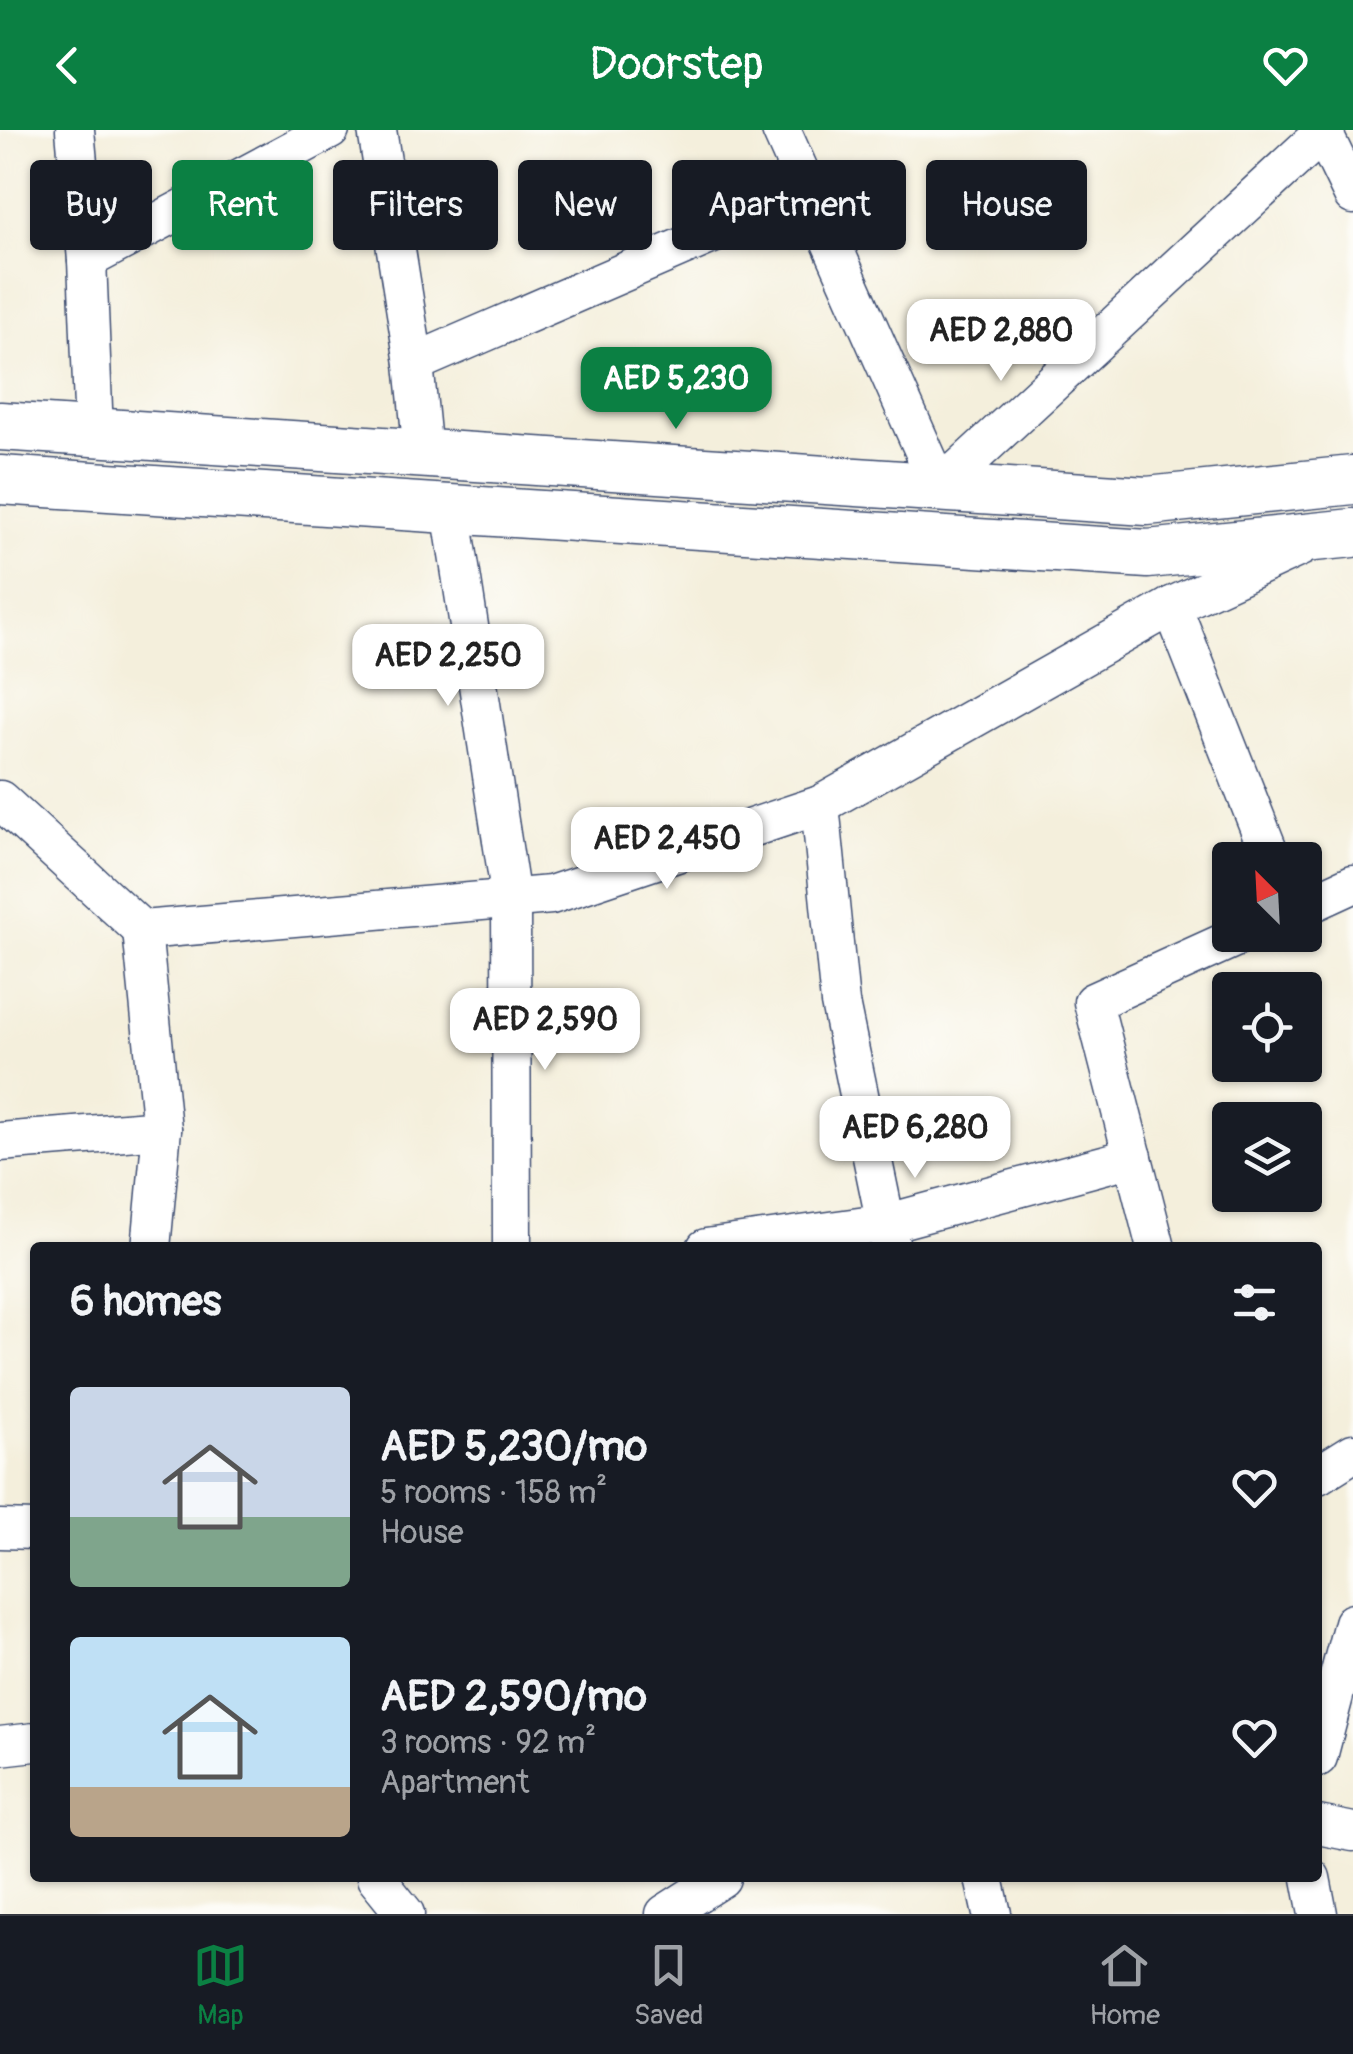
<!DOCTYPE html>
<meta charset="utf-8">
<style>
body{margin:0;font-family:Pangolin,sans-serif;background:#242831;color:#f1f3f6;height:100vh;display:flex;flex-direction:column;font-size:38px;white-space:nowrap}
*{box-sizing:border-box;margin:0}
p{font-size:32px;color:#9ea1a6}
.icon{flex:none;width:55px;height:55px;fill:none;stroke:currentColor;stroke-width:2;stroke-linecap:round;stroke-linejoin:round}
.map{position:relative;flex:1;overflow:hidden}
.details{position:absolute;left:30px;top:1112px;width:1292px;height:640px;display:flex;flex-direction:column;background:#171b24;border-radius:10px;box-shadow:0 2px 8px #0004}
.details>*{flex:none}
.top-card{position:absolute;left:30px;top:30px;width:1295px;height:90px;display:flex;gap:20px}
.needle{width:65px;rotate:336deg}
.buttons{position:absolute;left:1212px;top:712px;display:grid;gap:20px}
.buttons a{display:grid;place-items:center;width:110px;height:110px;border-radius:10px;background:#171b24;box-shadow:0 2px 8px #0004;font-size:50px}
.price{position:absolute;translate:-50% -85px;padding:0 22px;border-radius:20px;background:#fff;color:#222;font-size:32px;line-height:65px;filter:drop-shadow(0 2px 5px #0008)}
.price::after{content:'';position:absolute;left:50%;top:60px;width:30px;height:22px;margin-left:-15px;background:inherit;clip-path:polygon(0 0,100% 0,50% 100%)}
.price.active{background:#0b8043;color:#fff}
ul{padding:0;list-style:none}
li{display:flex;align-items:center;gap:30px;height:250px;padding:0 40px}
li span{display:grid;place-items:center;flex:none;width:280px;height:200px;border-radius:10px;color:#555}
li>.icon{margin-inline-start:auto}
span .icon{width:120px;height:120px;fill:#fffc;stroke-width:1}
li b{font-size:42px}
h2{display:flex;justify-content:space-between;align-items:center;height:120px;padding:0 40px;font-size:42px}
.chip{padding:0 35px;border-radius:10px;background:#171b24;box-shadow:0 2px 8px #0004;font-size:35px;line-height:90px}
.chip.active{background:#0b8043;color:#fff}
header{display:flex;justify-content:space-between;align-items:center;height:130px;padding:0 40px;background:#0b8043;color:#fff;font-size:45px;font-weight:600}
.menu{display:flex;justify-content:space-around;align-items:center;height:140px;border-top:2px solid #363941;background:#171b24;font-size:28px;color:#9ea1a6}
.menu a{display:grid;justify-items:center;gap:5px}
.menu .active{color:#0b8043}
.map>svg:first-child{display:block}
</style>
<header><svg class="icon" aria-label="back" viewBox="0 0 24 24"><path d="M15 5l-7 7 7 7"/></svg>Doorstep<svg class="icon" aria-label="heart" viewBox="0 0 24 24"><path d="M12 20l-8-8c-3-5 5-10 8-4 3-6 11-1 8 4z"/></svg></header>
<div class="map">
<svg width="1353" height="1784" viewBox="0 0 1353 1784">
<rect width="100%" height="100%" fill="#fdfcf7"/>
<filter id="ink" filterUnits="userSpaceOnUse"><feTurbulence type="fractalNoise" baseFrequency=".01" numOctaves="2"/><feDisplacementMap in="SourceGraphic" scale="20" xChannelSelector="R" yChannelSelector="G"/><feConvolveMatrix kernelMatrix="1 2 1 2 8 2 1 2 1" color-interpolation-filters="sRGB"/></filter>
<filter id="wash" filterUnits="userSpaceOnUse"><feTurbulence type="fractalNoise" baseFrequency=".0048" numOctaves="4" result="noise"/><feDisplacementMap in="SourceGraphic" scale="40" xChannelSelector="R" yChannelSelector="G"/><feGaussianBlur stdDeviation="2.25" result="paint"/><feColorMatrix in="noise" values="0 0 0 0 0 0 0 0 0 0 0 0 0 0 0 0 0 1.4 0 .05"/><feComposite in="paint" operator="in"/></filter>
<g filter="url(#wash)">
<rect width="100%" height="100%" fill="#f4efdc"/>
</g>
<g filter="url(#ink)">
<g fill="none" stroke-linecap="round" stroke-linejoin="round">
<!-- minor casing -->
<g stroke="#3c4c71" stroke-width="41">
<g id="minor">
<path d="M75,0L87,130L94,303"/>
<path d="M377,0L414,233L423,324"/>
<path d="M781,0L940,357L1326,0"/>
<path d="M1323,3L1353,65"/>
<path d="M87,130L330,0"/>
<path d="M414,233L807,63"/>
<path d="M451,379L511,769L512,1118"/>
<path d="M1172,476L1272,730"/>
<path d="M0,670L142,800L551,765L820,675L1172,476L1300,417"/>
<path d="M820,675L840,873L891,1118"/>
<path d="M1305,776L1353,754"/>
<path d="M142,800L162,999L151,1118"/>
<path d="M0,1012L162,999"/>
<path d="M706,1118L888,1093L1133,1027"/>
<path d="M1156,1118L1093,872L1241,805"/>
<path d="M1318,1345L1353,1323"/>
<path d="M0,1399L35,1400"/>
<path d="M0,1616L35,1612"/>
<path d="M1318,1627L1353,1493"/>
<path d="M1318,1695L1353,1702"/>
<path d="M376,1748L405,1784"/>
<path d="M984,1748L992,1784"/>
<path d="M1311,1748L1318,1784"/>
<path d="M665,1784L721,1748"/>
</g>
</g>
<!-- tertiary casing -->
<g stroke="#3c4c71" stroke-width="51">
<g id="tertiary">
<path d="M0,296L1147,371L1353,350"/>
<path d="M0,350L1148,424L1353,403"/>
</g>
</g>
<!-- minor -->
<use href="#minor" stroke="#fff" stroke-width="38"/>
<!-- tertiary -->
<use href="#tertiary" stroke="#fff" stroke-width="48"/>
</g>
</g>
</svg>
<div class="buttons">
<a><svg class="needle" viewBox="-14 -14 28 28"><path d="M0-13l5 13h-10z" fill="#e53935"/><path d="M0 13l5-13h-10z" fill="#9ea1a6"/></svg></a>
<a><svg class="icon" aria-label="locate" viewBox="0 0 24 24"><circle cx="12" cy="12" r="6"/><path d="M12 2v4M12 18v4M2 12h4M18 12h4"/></svg></a>
<a><svg class="icon" aria-label="layers" viewBox="0 0 24 24"><path d="M12 4l9 5-9 5-9-5zM3 14l9 5 9-5"/></svg></a>
</div>
<b class="price" style="left:1001px;top:254px">AED 2,880</b>
<b class="price active" style="left:676px;top:302px">AED 5,230</b>
<b class="price" style="left:448px;top:579px">AED 2,250</b>
<b class="price" style="left:667px;top:762px">AED 2,450</b>
<b class="price" style="left:545px;top:943px">AED 2,590</b>
<b class="price" style="left:915px;top:1051px">AED 6,280</b>
<div class="top-card">
<a class="chip">Buy</a>
<a class="chip active">Rent</a>
<a class="chip">Filters</a>
<a class="chip">New</a>
<a class="chip">Apartment</a>
<a class="chip">House</a>
</div>
<section class="details">
<h2>6 homes<svg class="icon" aria-label="filters" viewBox="0 0 24 24"><path d="M4 7h16M4 17h16"/><circle cx="9" cy="7" r="2"/><circle cx="15" cy="17" r="2"/></svg></h2>
<ul>
<li><span style="background:linear-gradient(#c9d6e8 65%,#7fa58c 0)"><svg class="icon" aria-label="home" viewBox="0 0 24 24"><path d="M3 11l9-7 9 7M6 9v11h12V9"/></svg></span><div><b>AED 5,230/mo</b><p>5 rooms · 158 m²</p><p>House</p></div><svg class="icon" aria-label="heart" viewBox="0 0 24 24"><path d="M12 20l-8-8c-3-5 5-10 8-4 3-6 11-1 8 4z"/></svg></li>
<li><span style="background:linear-gradient(#bfe0f5 75%,#b9a48a 0)"><svg class="icon" aria-label="home" viewBox="0 0 24 24"><path d="M3 11l9-7 9 7M6 9v11h12V9"/></svg></span><div><b>AED 2,590/mo</b><p>3 rooms · 92 m²</p><p>Apartment</p></div><svg class="icon" aria-label="heart" viewBox="0 0 24 24"><path d="M12 20l-8-8c-3-5 5-10 8-4 3-6 11-1 8 4z"/></svg></li>
</ul>
</section>
</div>
<nav class="menu">
<a class="active"><svg class="icon" aria-label="map" viewBox="0 0 24 24"><path d="M3 6l6-2 6 2 6-2v14l-6 2-6-2-6 2zM9 4v14M15 6v14"/></svg>Map</a>
<a><svg class="icon" aria-label="saved" viewBox="0 0 24 24"><path d="M7 4h10v16l-5-4-5 4z"/></svg>Saved</a>
<a><svg class="icon" aria-label="home" viewBox="0 0 24 24"><path d="M3 11l9-7 9 7M6 9v11h12V9"/></svg>Home</a>
</nav>
